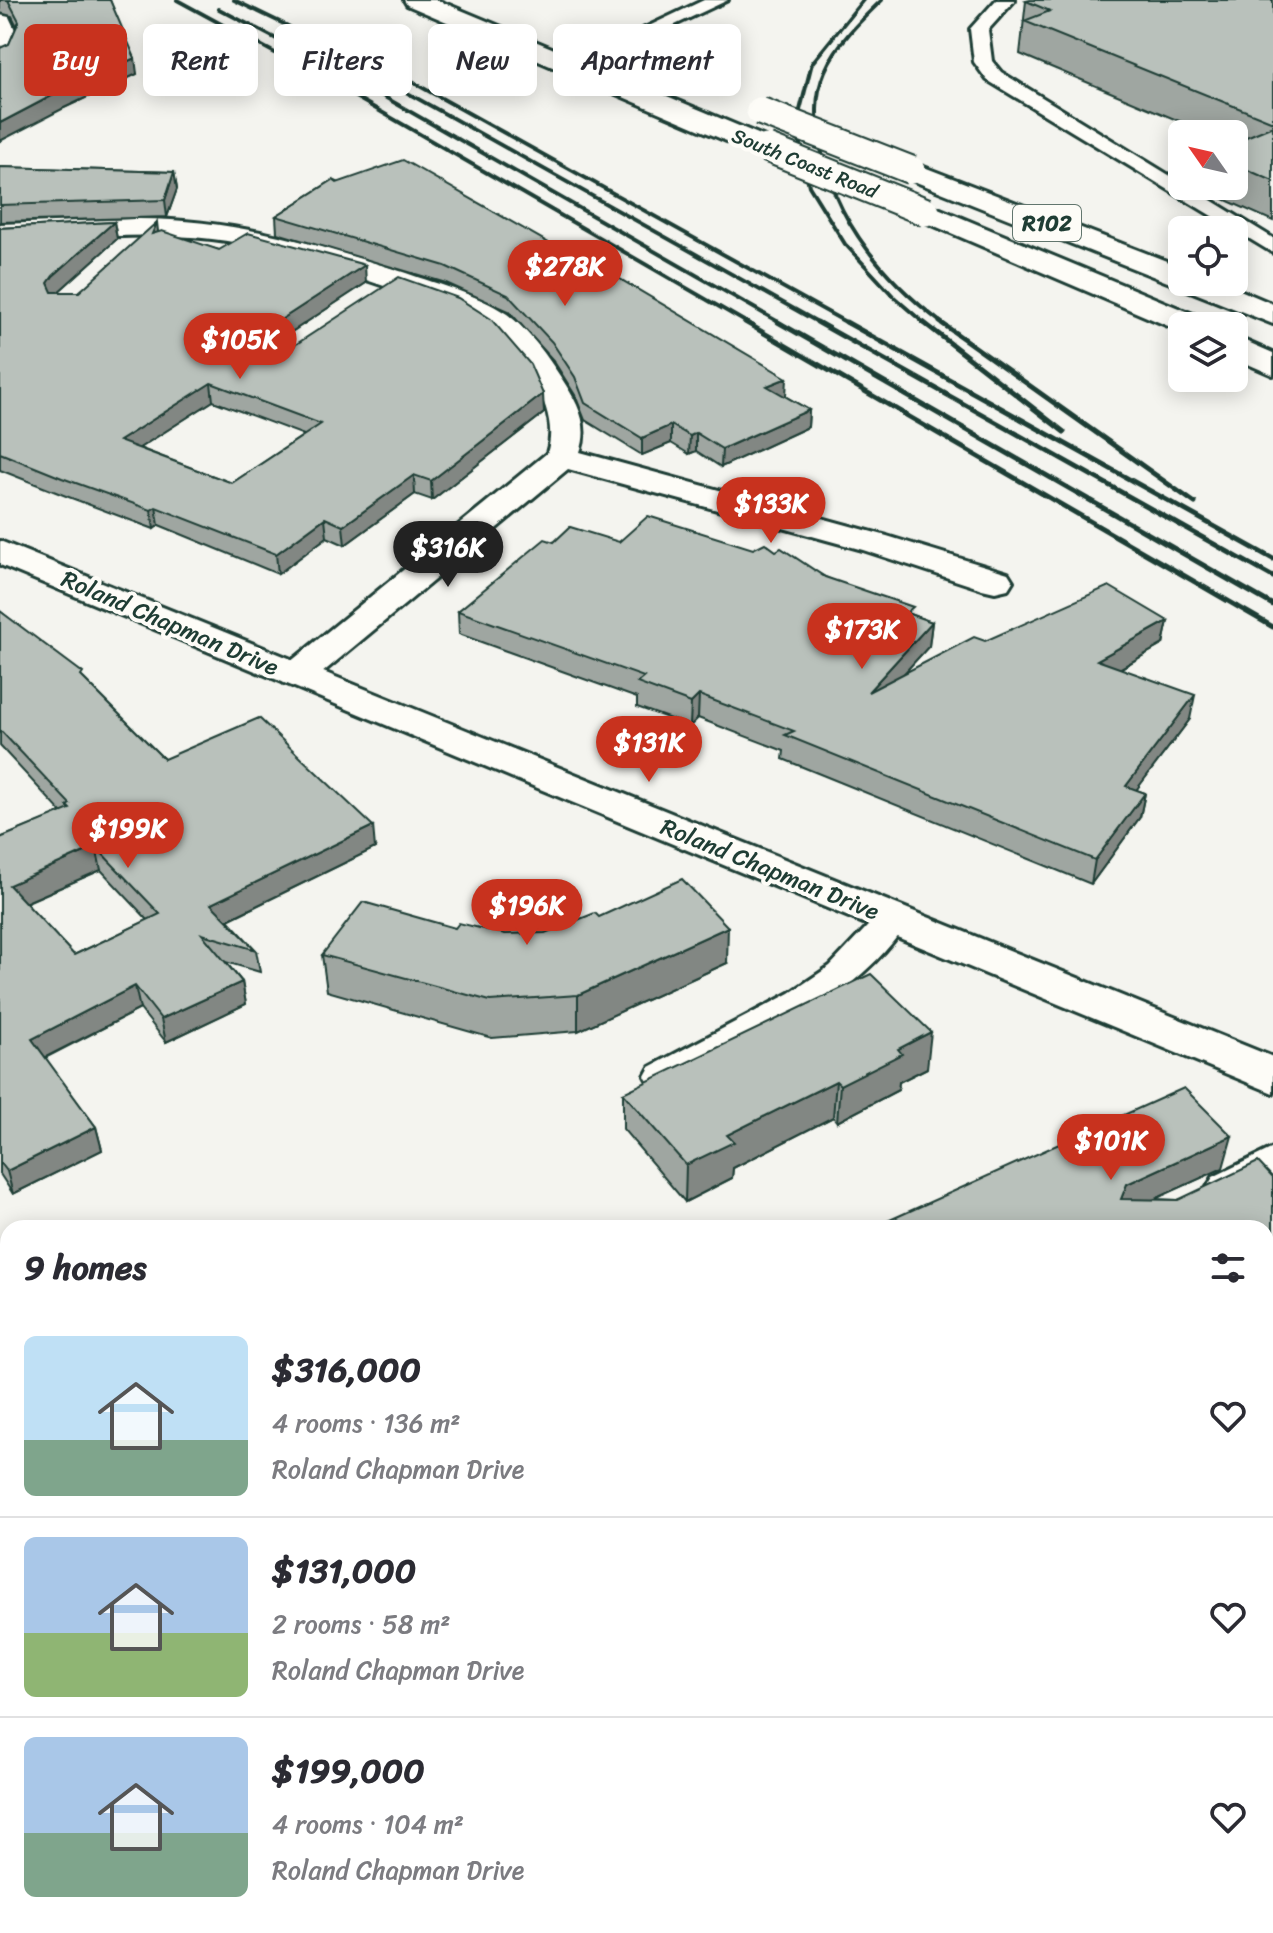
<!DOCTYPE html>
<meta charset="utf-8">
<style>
body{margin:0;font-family:Sriracha,sans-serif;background:#f2f2f3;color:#2b2b33;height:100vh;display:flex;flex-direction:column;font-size:30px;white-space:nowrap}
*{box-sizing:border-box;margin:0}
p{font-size:26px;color:#7c7c81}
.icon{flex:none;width:44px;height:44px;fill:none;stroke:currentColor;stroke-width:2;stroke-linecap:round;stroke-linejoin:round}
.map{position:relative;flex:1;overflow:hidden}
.panel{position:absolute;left:0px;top:1220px;width:1274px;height:714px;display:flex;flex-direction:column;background:#fff;border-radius:24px 24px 0 0;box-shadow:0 4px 20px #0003}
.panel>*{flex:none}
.banner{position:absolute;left:24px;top:24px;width:800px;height:72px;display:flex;gap:16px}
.needle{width:52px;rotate:304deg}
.fabs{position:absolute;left:1168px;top:120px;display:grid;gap:16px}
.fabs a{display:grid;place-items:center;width:80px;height:80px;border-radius:12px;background:#fff;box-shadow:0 4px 20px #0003;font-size:40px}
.price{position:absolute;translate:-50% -68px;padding:0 18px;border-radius:28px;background:#c8321e;color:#fff;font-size:26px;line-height:52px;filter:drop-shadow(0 2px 4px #0008)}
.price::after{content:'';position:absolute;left:50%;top:48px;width:24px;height:18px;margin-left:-12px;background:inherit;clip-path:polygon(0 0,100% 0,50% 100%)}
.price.current{background:#222;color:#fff}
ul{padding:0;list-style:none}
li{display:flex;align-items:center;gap:24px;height:200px;padding:0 24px}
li+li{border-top:2px solid #e1e1e2}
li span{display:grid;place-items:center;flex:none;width:224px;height:160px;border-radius:12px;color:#555}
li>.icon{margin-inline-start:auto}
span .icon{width:96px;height:96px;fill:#fffc;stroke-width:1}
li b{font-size:34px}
h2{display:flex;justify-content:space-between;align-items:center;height:96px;padding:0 24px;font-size:34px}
.tag{padding:0 28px;border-radius:12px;background:#fff;box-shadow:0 4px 20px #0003;font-size:28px;line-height:72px}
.tag.current{background:#c8321e;color:#fff}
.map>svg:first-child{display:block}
</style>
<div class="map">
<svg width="1273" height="1933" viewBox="0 0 1273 1933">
<rect width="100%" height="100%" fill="#f4f4ef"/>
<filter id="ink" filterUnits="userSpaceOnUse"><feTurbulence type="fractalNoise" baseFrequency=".0125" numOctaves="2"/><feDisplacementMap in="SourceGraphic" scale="16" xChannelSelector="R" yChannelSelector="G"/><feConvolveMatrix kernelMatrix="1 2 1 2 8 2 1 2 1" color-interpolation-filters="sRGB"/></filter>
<g filter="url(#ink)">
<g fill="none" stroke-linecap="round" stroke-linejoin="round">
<!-- lane casing -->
<g stroke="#1f3d34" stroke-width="6">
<g id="lane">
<path d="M704,0H728L611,55H599L596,51Z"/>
<path d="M996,0H1015L988,30L992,61L1001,72L1182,183V186H1188L1273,238V253L987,80L974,62L970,29Z"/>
<path d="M893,908L904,911L909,919C859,1001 755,1041 674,1085L662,1088L650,1085L645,1076L650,1067L790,993L830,966L882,911Z"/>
<path d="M1273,1148V1177C1253,1188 1235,1204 1213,1197L1207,1187L1213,1177Z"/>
</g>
</g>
<!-- street casing -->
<g stroke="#1f3d34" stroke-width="6">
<g id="street">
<path d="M0,15L9,17L19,38L9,59L0,62Z"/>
<path d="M133,219C229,218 315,243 406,273C440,285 477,294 507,314C529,330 547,356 562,379C577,402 590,424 580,452L887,536L1008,573L1013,581L1008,589L995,592L982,589L863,550L568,469L310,683L297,686L284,683L278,675L284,667L547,453C563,407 516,346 477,322C450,306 418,297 387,287C330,268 273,246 212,239C142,231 70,239 0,242V224Z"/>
<path d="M1273,1376V1422L1266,1424V1378Z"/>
<path d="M142,1926H217L214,1933H139Z"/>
</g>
</g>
<!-- secondary casing -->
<g stroke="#1f3d34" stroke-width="6">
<path id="secondary" d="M0,541L1273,1057V1093L0,565Z"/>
</g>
<!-- highway casing -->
<g stroke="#1f3d34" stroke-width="6">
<g id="highway">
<path d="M404,0H437L777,142L781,148L777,154H757L407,5Z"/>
<path d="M911,162L1182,267V282H1221L1273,304V324L901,176L897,170L901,164Z"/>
<path d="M926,203L1205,319L1209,326H1182V332L916,218L912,212L916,206Z"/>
<path d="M1234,336L1273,353V375L1234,358Z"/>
</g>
</g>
<!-- lane -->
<use href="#lane" fill="#fdfcf7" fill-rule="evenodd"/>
<!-- street -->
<use href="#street" fill="#fdfcf7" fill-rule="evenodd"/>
<!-- secondary -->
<use href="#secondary" fill="#fdfcf7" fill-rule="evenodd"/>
<!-- highway -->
<use href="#highway" fill="#fdfcf7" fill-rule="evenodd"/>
<!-- rail-far1 -->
<g stroke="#1f3d34" stroke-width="4">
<path d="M177,0L345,91L749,324"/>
<path d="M234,0L286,25L821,324"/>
<path d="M863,0L812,63L796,126L809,186L845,244L895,298L925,324"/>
<path d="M882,0C860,21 837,43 825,71C814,96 816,122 821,149C836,223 884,279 943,324"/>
<path d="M219,9L353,79L782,324"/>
<path d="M360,53L849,324"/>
</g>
<!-- rail -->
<g stroke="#1f3d34" stroke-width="5">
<path d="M745,322L1273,627"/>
<path d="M778,322L1273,605"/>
<path d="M817,322L1273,577"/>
<path d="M846,322L1273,559"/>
<path d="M923,322L1064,432"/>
<path d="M940,322L1195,503"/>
</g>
<!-- highway-bridge casing -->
<g stroke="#1f3d34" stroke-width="31" stroke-linecap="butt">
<g id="highway-bridge">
<path d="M760,111L911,170"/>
<path d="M767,148L926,212"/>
</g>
</g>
<!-- highway-bridge -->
<use href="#highway-bridge" stroke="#fdfcf7" stroke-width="27"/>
</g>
<!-- wall -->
<g fill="#9fa6a1" stroke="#1f3d34" stroke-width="2" fill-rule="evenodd">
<path d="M0,0H110L137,74L64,108L9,44L17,26L12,16L0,13Z"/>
<path d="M1273,0V221L1201,189L1202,186H1234V134H1210L1020,54L1026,1Z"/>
<path d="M0,167L174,172L177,189L167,217L0,222Z"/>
<path d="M333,180L786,396H785L809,410L808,427L721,467L696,451L689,454L671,443L642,455L585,420L575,395L553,360L509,311L446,283L277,233L276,216Z"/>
<path d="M114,222L117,239L58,292H79L158,233L219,250L366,283L258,354L544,413L432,500L415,494L345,545L327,537L278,574L159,525L154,529L66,496L0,470V228ZM213,401L304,435L232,483L139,448Z"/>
<path d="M554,542H619L776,551L825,577L912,615L932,622L929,646L904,673L985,641L1168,621L1163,644L1120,669L1190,719L1136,790L1145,793L1140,817L1091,884L783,759L784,751L698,718L690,726L637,707V698L459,634L458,611Z"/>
<path d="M0,611L84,679L164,759L375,848L228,920L256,950L260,972L226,962L242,982L246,1004L166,1042L140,1009L45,1058L96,1127L102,1150L13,1194L0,1174V838L62,813L0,746ZM101,870L148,920L74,955L25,903Z"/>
<path d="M599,917L727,963L578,1031L492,1038L327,991L322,955L455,928L505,934L545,933Z"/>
<path d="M927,1068L899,1082L898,1090L837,1122L833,1117L733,1168L732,1178L685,1202L623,1129V1093Z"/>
<path d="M1223,1168L1154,1199L1178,1200L1273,1178V1331L1270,1332L1266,1328V1228H872Z"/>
<path d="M1266,1588L1273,1597V1875L1266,1866Z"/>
<path d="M754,1926H1121L1109,1933L1106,1929L1105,1933H758Z"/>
</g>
<!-- shaded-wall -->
<g fill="#828783" stroke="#1f3d34" stroke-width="2">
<path d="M135,58L137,74L64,108L0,141V123L61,91Z"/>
<path d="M174,172L177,189L167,217L165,200Z"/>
<path d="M114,222L117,239L56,294L52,300L48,283L53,276Z"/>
<path d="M157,222L159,240L152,234Z"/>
<path d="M365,265L366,283L258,354L252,363L250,345L256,336Z"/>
<path d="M787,378L786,396L767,404V386Z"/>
<path d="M211,383L213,401L122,459L119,441Z"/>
<path d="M543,394L544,413L432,500L431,481Z"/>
<path d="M809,410L808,427L721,467L722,449Z"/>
<path d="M671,425V443L642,455V438Z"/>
<path d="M696,433V451L689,454L690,436Z"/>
<path d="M414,475L415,494L345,545L343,526Z"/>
<path d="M156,507L159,525L154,529L151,510Z"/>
<path d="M325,518L327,537L278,574L276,554Z"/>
<path d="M1168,621L1163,644L1092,684L1097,660Z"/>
<path d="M932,622L929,646L866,715L868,692Z"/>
<path d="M699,695L698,718L690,726L691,703Z"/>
<path d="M1195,695L1190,719L1121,810L1126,786Z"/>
<path d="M1145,793L1140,817L1091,884L1095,860Z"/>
<path d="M373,826L375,848L215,926L211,904Z"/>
<path d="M96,847L101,870L15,907L9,885Z"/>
<path d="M728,927L727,963L578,1031V995Z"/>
<path d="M242,982L246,1004L166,1042L161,1019Z"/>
<path d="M135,986L140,1009L38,1061L32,1039Z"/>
<path d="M931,1032L927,1068L899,1082L898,1090L837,1122L840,1085L898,1049Z"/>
<path d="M836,1081L833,1117L733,1168L732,1178L685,1202L686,1165L727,1135Z"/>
<path d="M96,1127L102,1150L13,1194L7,1171Z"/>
<path d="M1232,1136L1223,1168L1120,1215L1121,1199L1127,1184Z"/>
<path d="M701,1926H742L730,1933H688Z"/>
<path d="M1087,1926H1107L1105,1933H1075Z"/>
<path d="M1111,1926H1121L1109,1933Z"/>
</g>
<!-- building -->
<g fill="#b9c1bb" stroke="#1f3d34" stroke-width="2" fill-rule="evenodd">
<path d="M8,0H110L135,58L61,91L0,123V48L9,44L19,21Z"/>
<path d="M1030,0H1273V122L1024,21L1050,11L1026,1Z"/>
<path d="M1273,126V181L1234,164V142Z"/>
<path d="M403,160L563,251L613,275L787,378L767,386L809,410L722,449L696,433L690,436L671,425L642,438L585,403L575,377L552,342L508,295L445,266L276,216L333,180L337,183Z"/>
<path d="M0,167L174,172L165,200L0,205Z"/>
<path d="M114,222L53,276L48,283L52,292H79L157,222L152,234L162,231L219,250L248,233L365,265L256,336L250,345L255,354H281L399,277L458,298L491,319L530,364L543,394L431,481L414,475L343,526L325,518L276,554L156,507L151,510L62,478L0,453V228ZM211,383L321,424L232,483L119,441Z"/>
<path d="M648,516L753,549L765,543L776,551L781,548L825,577L913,607L906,613L932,622L868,692L974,637L985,641L1109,586L1168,621L1097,660L1195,695L1126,786L1145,793L1095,860L785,735L794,731L699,695L691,703L637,683L644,677L458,611L545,539L554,542L570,527L619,542Z"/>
<path d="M0,611L83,673L81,676L164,759L259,718L373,826L211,904L256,950L202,934L242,982L161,1019L135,986L32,1039L96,1127L7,1171L0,1162V838L70,809L67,806L70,804L0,730ZM96,847L160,914L74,955L9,885Z"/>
<path d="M682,879L728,927L578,995L490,1001L322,955L363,902L455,928L459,923L505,934L545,933L595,913L599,917Z"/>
<path d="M871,974L931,1032L898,1049L902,1054L840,1085L836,1081L727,1135L734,1142L686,1165L623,1093Z"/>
<path d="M1184,1088L1232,1136L1127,1184L1121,1199L1178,1200L1258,1162L1273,1178V1294L1266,1286V1228H872Z"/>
<path d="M8,1381V1442L0,1416V1384Z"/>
<path d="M1266,1588L1273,1597V1645L1269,1647L1273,1652V1835L1271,1832L1266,1834Z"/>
<path d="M260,1926H701L688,1933H246Z"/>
<path d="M771,1926H1087L1075,1933H775Z"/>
</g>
</g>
<g text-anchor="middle" stroke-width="8" stroke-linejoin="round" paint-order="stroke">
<!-- far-street labels -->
<g font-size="20" fill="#1f3d34" stroke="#fdfcf7">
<text transform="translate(805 163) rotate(22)" y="7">South Coast Road</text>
</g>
<!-- shield labels -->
<rect fill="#fdfcf7" stroke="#62766e" stroke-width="2" x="1013" y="205" width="68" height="36" rx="6"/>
<g font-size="22" font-weight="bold" fill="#1f3d34">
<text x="1047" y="231">R102</text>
</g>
<!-- street labels -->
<g font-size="24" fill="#1f3d34" stroke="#fdfcf7">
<text transform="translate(170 623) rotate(23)" y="8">Roland Chapman Drive</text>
<text transform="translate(770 869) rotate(22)" y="8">Roland Chapman Drive</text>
</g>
</g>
</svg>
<div class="fabs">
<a><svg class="needle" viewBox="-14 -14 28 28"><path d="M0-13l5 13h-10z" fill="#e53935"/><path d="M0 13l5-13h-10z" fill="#7c7c81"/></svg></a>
<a><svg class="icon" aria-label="locate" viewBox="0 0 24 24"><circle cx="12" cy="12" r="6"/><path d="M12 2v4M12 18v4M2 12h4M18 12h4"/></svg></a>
<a><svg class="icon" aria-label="layers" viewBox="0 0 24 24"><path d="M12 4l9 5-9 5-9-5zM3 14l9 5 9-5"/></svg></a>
</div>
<b class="price" style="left:565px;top:308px">$278K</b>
<b class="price" style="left:240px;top:381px">$105K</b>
<b class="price" style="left:771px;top:545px">$133K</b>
<b class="price current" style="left:448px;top:589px">$316K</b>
<b class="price" style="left:862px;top:671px">$173K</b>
<b class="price" style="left:649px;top:784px">$131K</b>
<b class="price" style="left:128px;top:870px">$199K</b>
<b class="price" style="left:527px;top:947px">$196K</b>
<b class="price" style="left:1111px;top:1182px">$101K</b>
<div class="banner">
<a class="tag current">Buy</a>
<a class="tag">Rent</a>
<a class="tag">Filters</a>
<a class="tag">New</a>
<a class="tag">Apartment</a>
</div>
<section class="panel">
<h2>9 homes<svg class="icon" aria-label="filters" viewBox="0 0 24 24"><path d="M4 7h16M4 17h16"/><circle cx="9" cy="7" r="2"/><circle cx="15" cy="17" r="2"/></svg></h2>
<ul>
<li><span style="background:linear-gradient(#bfe0f5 65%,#7fa58c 0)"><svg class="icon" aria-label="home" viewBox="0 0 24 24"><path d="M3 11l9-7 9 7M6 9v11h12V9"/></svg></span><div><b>$316,000</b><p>4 rooms · 136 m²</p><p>Roland Chapman Drive</p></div><svg class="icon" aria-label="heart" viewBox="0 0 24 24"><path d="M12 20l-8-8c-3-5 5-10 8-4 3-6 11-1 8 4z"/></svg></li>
<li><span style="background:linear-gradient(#a9c7e8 60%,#8fb573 0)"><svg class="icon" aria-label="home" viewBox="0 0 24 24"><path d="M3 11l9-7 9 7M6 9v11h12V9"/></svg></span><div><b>$131,000</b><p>2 rooms · 58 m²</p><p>Roland Chapman Drive</p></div><svg class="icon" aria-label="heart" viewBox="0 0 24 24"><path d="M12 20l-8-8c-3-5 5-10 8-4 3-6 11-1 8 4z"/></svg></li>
<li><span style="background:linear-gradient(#a9c7e8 60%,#7fa58c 0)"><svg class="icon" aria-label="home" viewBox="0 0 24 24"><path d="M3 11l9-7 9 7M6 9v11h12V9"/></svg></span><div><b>$199,000</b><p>4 rooms · 104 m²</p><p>Roland Chapman Drive</p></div><svg class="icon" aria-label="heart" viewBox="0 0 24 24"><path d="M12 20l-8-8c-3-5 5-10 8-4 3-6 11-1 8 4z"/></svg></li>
</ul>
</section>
</div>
